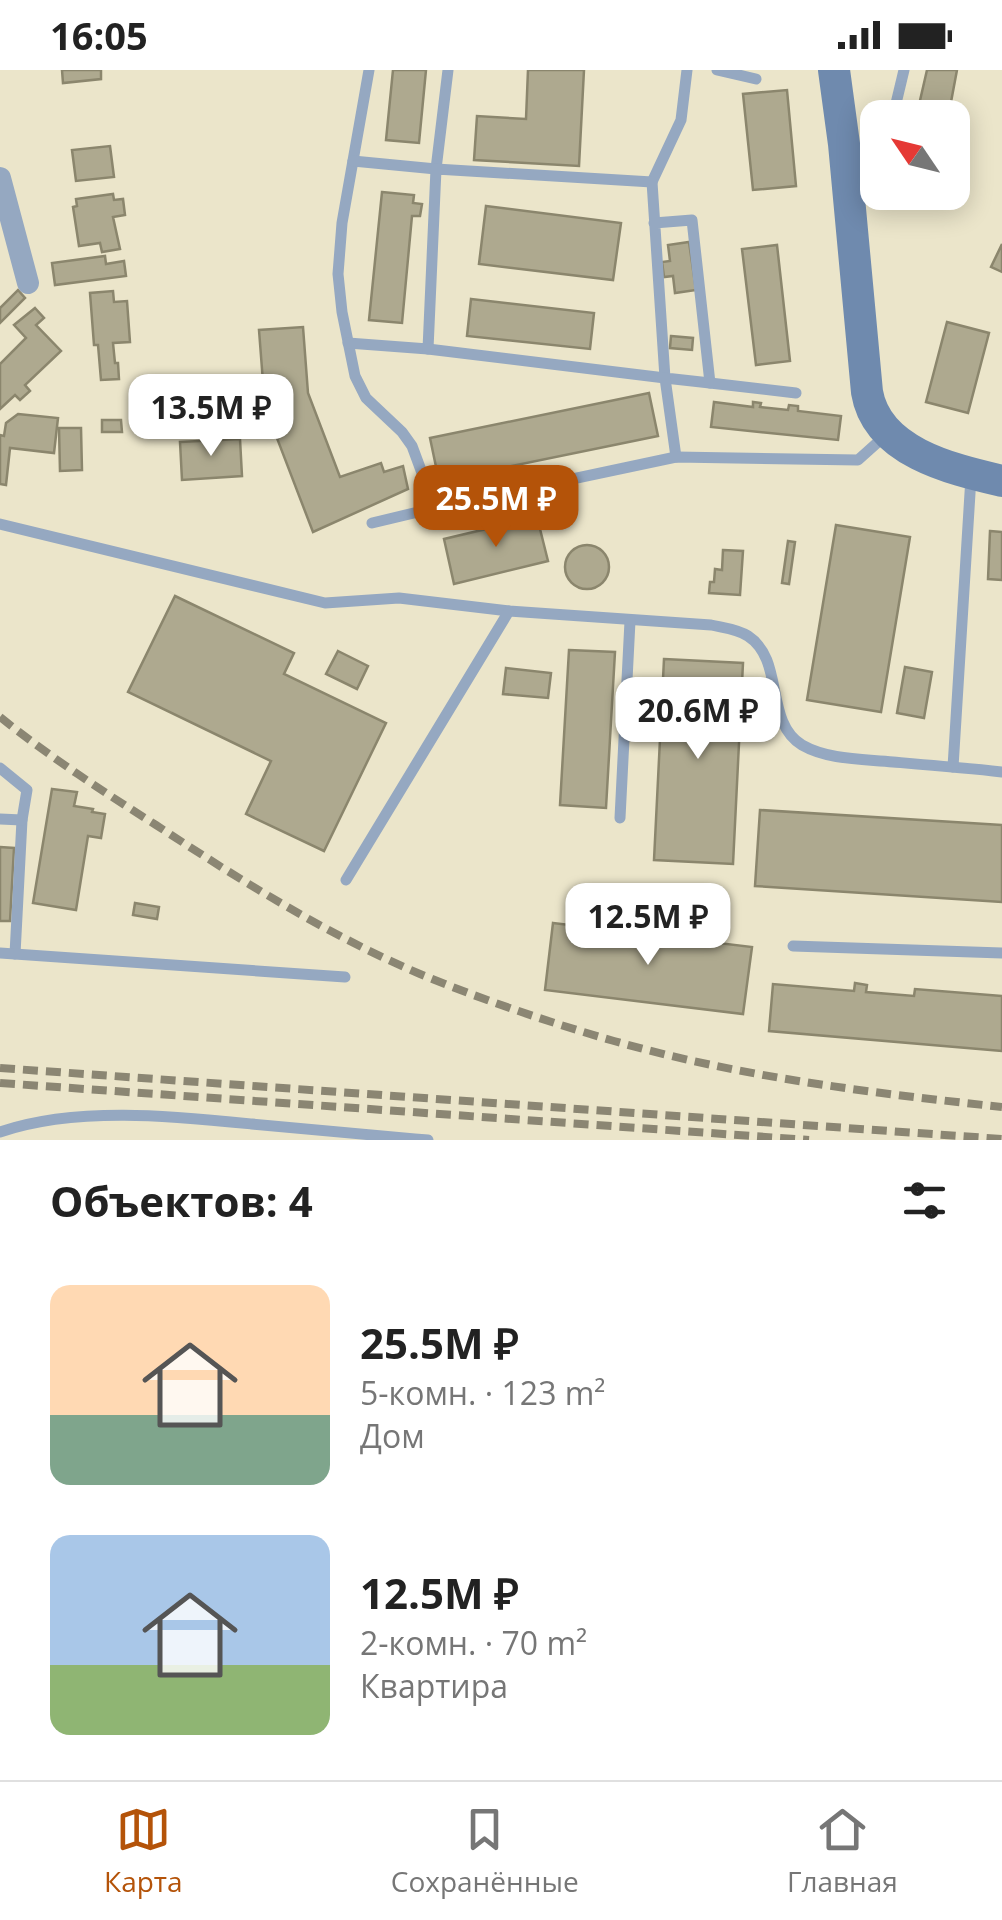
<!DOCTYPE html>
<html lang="ru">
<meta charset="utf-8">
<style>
body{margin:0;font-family:"Open Sans",sans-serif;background:#f6f6f6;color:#222;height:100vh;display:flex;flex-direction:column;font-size:38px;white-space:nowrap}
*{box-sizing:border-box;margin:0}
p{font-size:32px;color:#767676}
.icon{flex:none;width:55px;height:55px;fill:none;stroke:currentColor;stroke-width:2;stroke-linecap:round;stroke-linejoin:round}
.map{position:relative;height:1070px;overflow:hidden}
.sheet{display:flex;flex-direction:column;background:#fff;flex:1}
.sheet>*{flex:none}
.needle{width:65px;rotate:305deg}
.controls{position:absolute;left:860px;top:30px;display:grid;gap:20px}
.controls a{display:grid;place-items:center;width:110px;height:110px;border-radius:20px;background:#fff;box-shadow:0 5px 25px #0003;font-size:50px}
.price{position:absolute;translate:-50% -85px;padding:0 22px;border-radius:20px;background:#fff;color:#222;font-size:32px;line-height:65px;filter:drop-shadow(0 2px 5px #0008)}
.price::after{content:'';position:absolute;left:50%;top:60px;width:30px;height:22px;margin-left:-15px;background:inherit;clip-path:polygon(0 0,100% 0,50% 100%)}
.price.selected{background:#b45309;color:#fff}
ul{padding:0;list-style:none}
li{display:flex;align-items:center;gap:30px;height:250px;padding:0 50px}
li span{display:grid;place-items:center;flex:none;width:280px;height:200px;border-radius:20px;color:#555}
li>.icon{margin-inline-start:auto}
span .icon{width:120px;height:120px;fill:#fffc;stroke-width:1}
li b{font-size:42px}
h2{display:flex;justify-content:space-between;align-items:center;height:120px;padding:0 50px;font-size:42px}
.status{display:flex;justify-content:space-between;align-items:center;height:70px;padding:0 50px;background:#fff;direction:ltr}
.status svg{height:28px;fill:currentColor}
.tabs{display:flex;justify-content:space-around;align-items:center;height:140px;border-top:2px solid #e0e0e0;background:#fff;font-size:28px;color:#767676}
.tabs a{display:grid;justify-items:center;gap:5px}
.tabs .selected{color:#b45309}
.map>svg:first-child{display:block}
</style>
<div class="status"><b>16:05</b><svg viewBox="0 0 49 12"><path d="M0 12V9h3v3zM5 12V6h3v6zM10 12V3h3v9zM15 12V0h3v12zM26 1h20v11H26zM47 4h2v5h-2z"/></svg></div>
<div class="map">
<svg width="1002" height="1070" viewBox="0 0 1002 1070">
<rect width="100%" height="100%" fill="#ebe5ca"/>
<!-- building -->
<g fill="#aea98f" stroke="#8b866d" stroke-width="2.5">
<path d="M62,0H101V9L63,13Z"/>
<path d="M393,0H426L419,73L386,70Z"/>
<path d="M528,0H584L579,96L474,90L477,46L526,49Z"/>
<path d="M927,0H957L948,48H916Z"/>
<path d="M787,20L796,116L753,120L743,24Z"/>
<path d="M870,67H878V101H868Z"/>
<path d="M110,76L114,107L76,111L72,80Z"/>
<path d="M382,122L414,125L413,133L422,134L420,146H412L402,253L369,250Z"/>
<path d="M113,124L114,130L123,129L125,145L113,147L120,179L102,182L100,173L79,176L73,137L77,136L76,129Z"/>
<path d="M486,136L621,153L613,210L479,194Z"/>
<path d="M689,172L696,220L675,223L673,206L664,207L662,192L670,191L668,175Z"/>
<path d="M1002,174V202L991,197Z"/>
<path d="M777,175L790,291L756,295L742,179Z"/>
<path d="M105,186L106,194L124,191L126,206L55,215L52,193Z"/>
<path d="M18,220L25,228L0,253V238Z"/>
<path d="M113,221L114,232L127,231L130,272L113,273L115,293H118L119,309L101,310L98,275H94L90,223Z"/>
<path d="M471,229L594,243L590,279L467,266Z"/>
<path d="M35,238L44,248L36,255L61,281L25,315L30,321L20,330L15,325L0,339V294L26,268L14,255Z"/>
<path d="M947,252L989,263L968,343L926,332Z"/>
<path d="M303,257L308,323L340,407L381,393L384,402L403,396L408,419L313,462L275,363L263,312L259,260Z"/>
<path d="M671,266L693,268L692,280L670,278Z"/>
<path d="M649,323L658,366L439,411L430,368Z"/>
<path d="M714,332L753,337V332L761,333L760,337L788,340L789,335L798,336V341L841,346L838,370L711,357Z"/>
<path d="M157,333L158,357L134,358L133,334Z"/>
<path d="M18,344L58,348L54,383L10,378L6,415L0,414V365L4,366L6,353Z"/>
<path d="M102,350H121L122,362H102Z"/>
<path d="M59,358H81L82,400L60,401Z"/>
<path d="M240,369L242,406L182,410L180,372Z"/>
<path d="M537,447L548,491L454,514L444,469Z"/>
<path d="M836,455L910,467L881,642L807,630Z"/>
<path d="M990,461L1002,462V510L988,509Z"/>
<path d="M788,471L795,472L789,514L782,513Z"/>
<circle cx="587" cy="497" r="22"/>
<path d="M723,480L743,481L740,525L709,523L710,512H714L715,499L722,500Z"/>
<path d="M175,526L294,583L284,604L386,653L324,781L246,744L271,691L128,622Z"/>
<path d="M569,580L615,582L606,738L560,735Z"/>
<path d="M338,581L368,596L357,619L326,604Z"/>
<path d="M664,589L743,593L733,794L654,790Z"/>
<path d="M905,597L932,602L924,648L897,643Z"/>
<path d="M506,598L551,603L548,628L503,624Z"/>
<path d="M52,719L77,722L74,736L93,739L92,742L105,744L101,768L88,766L76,840L33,833Z"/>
<path d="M760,740L1002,755V832L755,816Z"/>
<path d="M0,777L14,778L10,851H0Z"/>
<path d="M135,833L159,837L157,849L133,845Z"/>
<path d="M553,853L752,877L743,944L545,920Z"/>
<path d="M855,913L867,915L866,922L914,926L915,919L1002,926V981L769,961L773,914L854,921Z"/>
</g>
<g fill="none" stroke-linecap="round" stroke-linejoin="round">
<!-- lane -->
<g stroke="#95a8c1" stroke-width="11">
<path d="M369,0L342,153L338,204L342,242L355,306L366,328L402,362L412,376L435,438"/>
<path d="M717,0L756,9"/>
<path d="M893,46L904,0"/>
<path d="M353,91L436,99L448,0"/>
<path d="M652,112L681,50L687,0"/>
<path d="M348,273L428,279L436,99L652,112L665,308L710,313L692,150L654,153"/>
<path d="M428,279L665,308L676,387"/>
<path d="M710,313L796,323"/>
<path d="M372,453L435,438L676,387L858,390L887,364"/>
<path d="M0,454L325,533L399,528L509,541L711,555C724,558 737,559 748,566C785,590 764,652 802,675C828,690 864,689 893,692C929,695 966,698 1002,702"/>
<path d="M953,697L971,407"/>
<path d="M0,698L27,720L22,750L15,884"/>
<path d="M620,748L630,551"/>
<path d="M0,749L22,750"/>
<path d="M346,810L509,541"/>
<path d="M793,876L1002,883"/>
<path d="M0,883L345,907"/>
<path d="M0,1062C76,1036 173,1046 252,1054C310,1059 369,1065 428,1070"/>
</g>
<!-- street -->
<path stroke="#95a8c1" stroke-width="22" d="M0,108L28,213"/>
<!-- secondary -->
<path stroke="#6f8aae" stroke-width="32" d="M834,0L844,74L867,322C877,382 951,399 1002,411"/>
<!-- rail -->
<g stroke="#8b8673" stroke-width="8" stroke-dasharray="15 8" stroke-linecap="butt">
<path d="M0,647C50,687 102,721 156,755C240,810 328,865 420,904C483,930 548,952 614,971C740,1007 872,1023 1002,1037"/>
<path d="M0,998L1002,1069"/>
<path d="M0,1013L809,1070"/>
</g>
</g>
</svg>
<div class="controls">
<a><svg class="needle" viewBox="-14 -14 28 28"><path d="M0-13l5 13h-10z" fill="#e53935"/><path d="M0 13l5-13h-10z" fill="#767676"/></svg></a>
</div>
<b class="price" style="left:211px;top:389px">13.5M ₽</b>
<b class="price selected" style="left:496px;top:480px">25.5M ₽</b>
<b class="price" style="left:698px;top:692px">20.6M ₽</b>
<b class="price" style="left:648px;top:898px">12.5M ₽</b>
</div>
<section class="sheet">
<h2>Объектов: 4<svg class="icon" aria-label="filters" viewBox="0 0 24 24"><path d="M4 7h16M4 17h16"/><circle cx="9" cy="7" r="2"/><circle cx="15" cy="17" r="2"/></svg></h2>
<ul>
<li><span style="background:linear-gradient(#ffd9b3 65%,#7fa58c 0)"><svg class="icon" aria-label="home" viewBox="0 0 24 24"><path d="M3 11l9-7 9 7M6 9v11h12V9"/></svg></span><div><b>25.5M ₽</b><p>5-комн. · 123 m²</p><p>Дом</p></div></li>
<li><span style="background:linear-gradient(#a9c7e8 65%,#8fb573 0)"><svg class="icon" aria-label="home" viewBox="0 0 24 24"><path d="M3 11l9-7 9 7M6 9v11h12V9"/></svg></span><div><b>12.5M ₽</b><p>2-комн. · 70 m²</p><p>Квартира</p></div></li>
</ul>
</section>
<nav class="tabs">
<a class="selected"><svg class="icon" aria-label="map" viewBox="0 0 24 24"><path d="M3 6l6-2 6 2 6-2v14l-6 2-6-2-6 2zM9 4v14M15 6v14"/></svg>Карта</a>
<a><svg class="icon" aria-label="saved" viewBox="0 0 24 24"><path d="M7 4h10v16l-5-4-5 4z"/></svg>Сохранённые</a>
<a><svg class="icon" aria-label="home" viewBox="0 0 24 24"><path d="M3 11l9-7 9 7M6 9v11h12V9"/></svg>Главная</a>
</nav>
